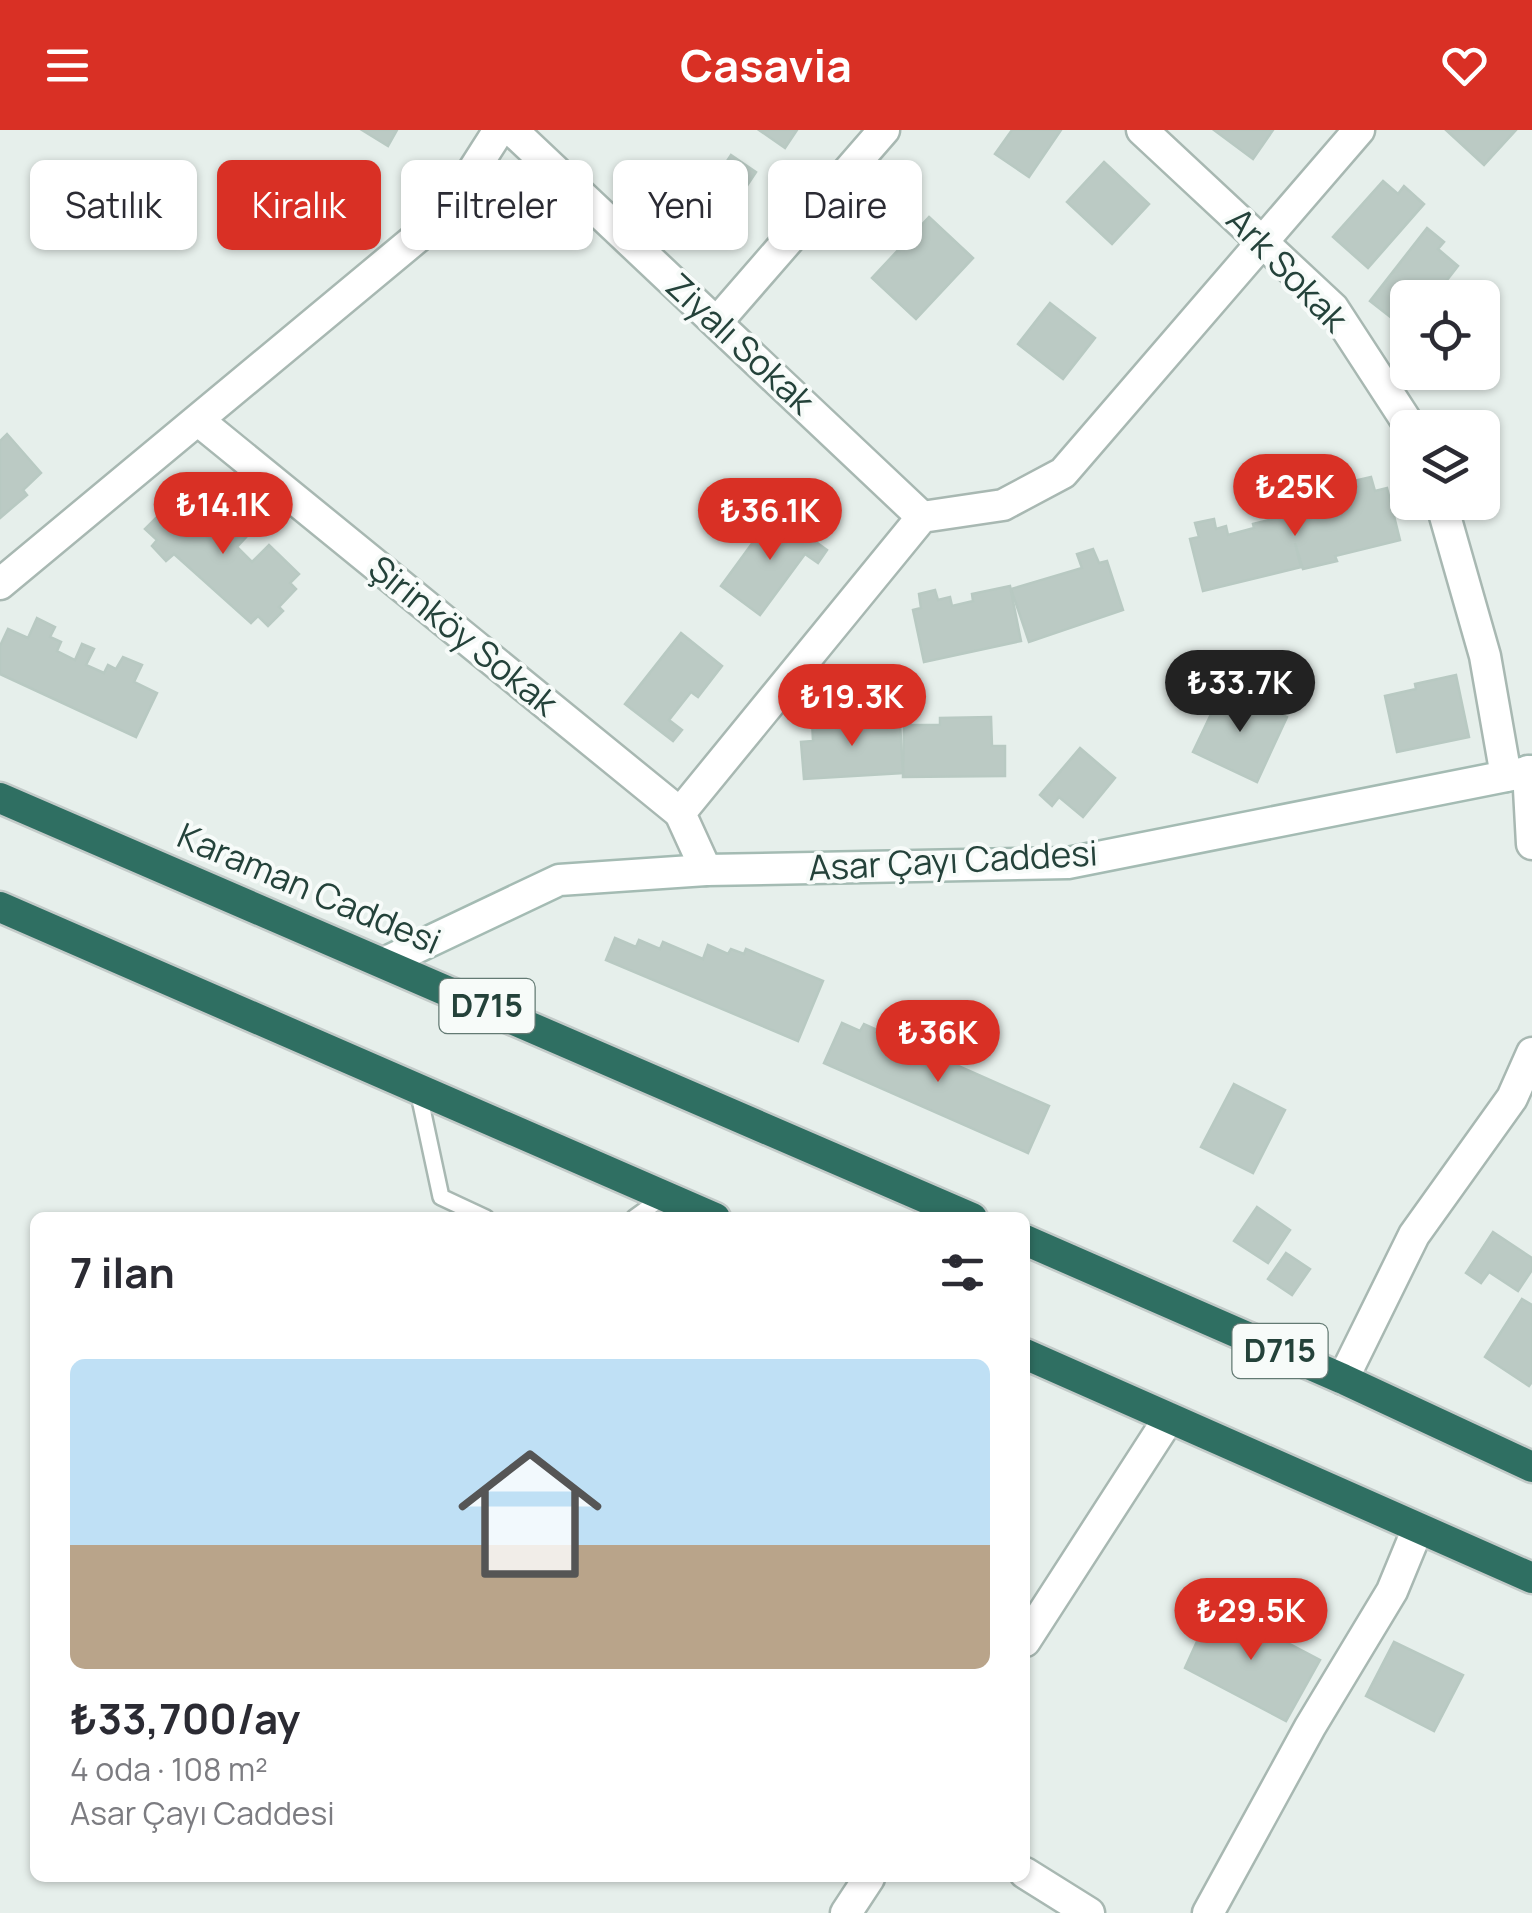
<!DOCTYPE html>
<html lang="tr">
<meta charset="utf-8">
<style>
body{margin:0;font-family:Manrope,sans-serif;background:#f2f2f3;color:#2b2b33;height:100vh;display:flex;flex-direction:column;font-size:38px;white-space:nowrap}
*{box-sizing:border-box;margin:0}
p{font-size:32px;color:#7c7c81}
.icon{flex:none;width:55px;height:55px;fill:none;stroke:currentColor;stroke-width:2;stroke-linecap:round;stroke-linejoin:round}
.map{position:relative;flex:1;overflow:hidden}
.drawer{position:absolute;left:30px;top:1082px;width:1000px;height:670px;display:flex;flex-direction:column;background:#fff;border-radius:15px;box-shadow:0 2px 8px #0004}
.drawer>*{flex:none}
.hud{position:absolute;left:30px;top:30px;width:1000px;height:90px;display:flex;gap:20px}
.controls{position:absolute;left:1390px;top:150px;display:grid;gap:20px}
.controls a{display:grid;place-items:center;width:110px;height:110px;border-radius:15px;background:#fff;box-shadow:0 2px 8px #0004;font-size:50px}
.price{position:absolute;translate:-50% -85px;padding:0 22px;border-radius:35px;background:#d93025;color:#fff;font-size:32px;line-height:65px;filter:drop-shadow(0 2px 5px #0008)}
.price::after{content:'';position:absolute;left:50%;top:60px;width:30px;height:22px;margin-left:-15px;background:inherit;clip-path:polygon(0 0,100% 0,50% 100%)}
.price.current{background:#222;color:#fff}
ul{padding:0;list-style:none}
li{display:grid;align-content:center;gap:20px;height:530px;padding:0 40px}
li span{display:grid;place-items:center;height:310px;border-radius:15px;color:#555}
li>.icon{margin-inline-start:auto}
span .icon{width:180px;height:180px;fill:#fffc;stroke-width:1}
li b{font-size:42px}
h2{display:flex;justify-content:space-between;align-items:center;height:120px;padding:0 40px;font-size:42px}
.tag{padding:0 35px;border-radius:15px;background:#fff;box-shadow:0 2px 8px #0004;font-size:35px;line-height:90px}
.tag.current{background:#d93025;color:#fff}
header{display:flex;justify-content:space-between;align-items:center;height:130px;padding:0 40px;background:#d93025;color:#fff;font-size:45px;font-weight:700}
.map>svg:first-child{display:block}
</style>
<header><svg class="icon" aria-label="menu" viewBox="0 0 24 24"><path d="M4 6h16M4 12h16M4 18h16"/></svg>Casavia<svg class="icon" aria-label="heart" viewBox="0 0 24 24"><path d="M12 20l-8-8c-3-5 5-10 8-4 3-6 11-1 8 4z"/></svg></header>
<div class="map">
<svg width="1532" height="1783" viewBox="0 0 1532 1783">
<rect width="100%" height="100%" fill="#e6efeb"/>
<!-- building -->
<g fill="#bbcac4" stroke="#b8c9c2" stroke-width="2.5">
<path d="M362,0H397L388,16Z"/>
<path d="M759,0H797L785,18Z"/>
<path d="M1012,0H1061L1029,47L995,24Z"/>
<path d="M1214,0H1273L1253,29Z"/>
<path d="M1446,0H1516L1484,35Z"/>
<path d="M731,25L756,42L715,104L690,87Z"/>
<path d="M1104,32L1149,74L1112,114L1067,72Z"/>
<path d="M1383,51L1398,64L1404,56L1424,74L1368,138L1333,107Z"/>
<path d="M929,87L973,128L916,189L872,148Z"/>
<path d="M1427,98L1444,112L1438,119L1458,136L1433,168H1408L1407,200L1370,171Z"/>
<path d="M1050,173L1095,208L1063,249L1018,214Z"/>
<path d="M7,304L41,343L23,360L27,365L0,388V311Z"/>
<path d="M1371,347L1375,361L1387,358L1400,410L1335,426L1337,431L1303,439L1295,413L1301,437L1203,461L1190,409L1199,407L1195,393L1214,389L1216,399L1226,396L1228,405L1254,398L1253,394L1349,370L1347,365L1357,362L1354,351Z"/>
<path d="M187,357L196,366L203,359L225,381L211,396L227,411L240,398L248,405L237,417L252,432L269,415L299,444L290,453L296,459L279,477L283,481L268,496L258,486L251,493L174,424L166,431L152,416L157,410L145,399Z"/>
<path d="M775,382L827,420L818,433L805,424L760,485L721,456Z"/>
<path d="M1093,419L1099,433L1107,431L1123,480L1029,512L1011,459L1082,438L1077,424Z"/>
<path d="M1010,456L1021,511L924,532L913,480L921,478L919,464L935,460L938,470L950,467L952,476L973,471L972,464Z"/>
<path d="M37,488L55,497L50,507L61,512L57,521L75,530L82,514L94,519L86,535L104,543L108,535L116,539L123,527L142,535L134,552L157,563L136,607L0,544V516L8,499L28,508Z"/>
<path d="M681,503L722,536L698,567L691,562L669,590L682,600L673,611L625,574Z"/>
<path d="M1456,545L1469,607L1397,622L1385,566L1416,559L1415,554Z"/>
<path d="M1224,557L1287,587L1257,652L1193,622Z"/>
<path d="M991,587L992,616H1005V646L903,647L904,595H940V588Z"/>
<path d="M867,588V595L900,593L903,643L804,649L801,612L813,611L812,591Z"/>
<path d="M1080,618L1115,648L1083,687L1059,667L1052,676L1040,665Z"/>
<path d="M615,808L636,817L639,810L660,819L663,812L703,829L708,815L728,824L731,819L744,824L746,819L823,851L798,911L606,830Z"/>
<path d="M842,893L860,901L864,894L1049,976L1028,1023L824,933Z"/>
<path d="M1234,954L1285,980L1253,1043L1201,1017Z"/>
<path d="M1257,1077L1290,1100L1268,1133L1234,1111Z"/>
<path d="M1493,1102L1532,1128V1140L1518,1161L1489,1142L1481,1153L1466,1143Z"/>
<path d="M1286,1123L1310,1139L1292,1165L1268,1149Z"/>
<path d="M1522,1169L1532,1175V1252L1529,1256L1485,1227Z"/>
<path d="M1214,1474L1320,1530L1286,1591L1185,1538Z"/>
<path d="M1394,1512L1463,1545L1434,1601L1366,1566Z"/>
</g>
<g fill="none" stroke-linecap="round" stroke-linejoin="round">
<!-- lane casing -->
<g stroke="#a8b8b2" stroke-width="20">
<g id="lane">
<path d="M418,960L441,1067L486,1088"/>
<path d="M634,1088L663,1067"/>
</g>
</g>
<!-- street casing -->
<g stroke="#a8b8b2" stroke-width="35">
<g id="street">
<path d="M512,0L922,387"/>
<path d="M1142,0L1333,178L1411,298"/>
<path d="M717,192L884,0"/>
<path d="M199,291L680,683"/>
<path d="M1441,372L1485,526L1506,646"/>
<path d="M0,454L432,95L462,58L499,0"/>
<path d="M1528,641L1532,714"/>
<path d="M706,740L680,683L922,387L1003,375L1063,343L1359,0"/>
<path d="M1343,1249L1414,1105L1512,968L1532,923"/>
<path d="M1025,1511L1169,1288"/>
<path d="M1025,1743L1089,1783"/>
<path d="M846,1783L869,1748"/>
<path d="M1208,1783L1310,1597L1392,1461L1418,1398"/>
</g>
</g>
<!-- secondary casing -->
<g stroke="#a4bbb3" stroke-width="35">
<path id="secondary" d="M386,832L559,750L706,740L1068,733L1532,641"/>
</g>
<!-- highway casing -->
<g stroke="#c2cac8" stroke-width="35">
<g id="highway">
<path d="M0,668L972,1088"/>
<path d="M0,777L715,1088"/>
<path d="M1025,1110L1343,1249L1532,1337"/>
<path d="M1025,1224L1532,1448"/>
</g>
</g>
<!-- lane -->
<use href="#lane" stroke="#fff" stroke-width="15"/>
<!-- street -->
<use href="#street" stroke="#fff" stroke-width="30"/>
<!-- secondary -->
<use href="#secondary" stroke="#fff" stroke-width="30"/>
<!-- highway -->
<use href="#highway" stroke="#2f6f62" stroke-width="30"/>
</g>
<g text-anchor="middle" stroke-width="8" stroke-linejoin="round" paint-order="stroke">
<!-- shield labels -->
<g fill="#f7fbf9" stroke="#637a73" stroke-width="2.5">
<rect x="439.5" y="849" width="95" height="54" rx="8"/>
<rect x="1232.5" y="1194" width="95" height="54" rx="8"/>
</g>
<g font-size="32" font-weight="bold" fill="#24423a">
<text x="487" y="887">D715</text>
<text x="1280" y="1232">D715</text>
</g>
<!-- street labels -->
<g font-size="35" fill="#24423a" stroke="#f7fbf9">
<text transform="translate(1287 140) rotate(46)" y="12">Ark Sokak</text>
<text transform="translate(740 214) rotate(43)" y="12">Ziyalı Sokak</text>
<text transform="translate(463 506) rotate(39)" y="12">Şirinköy Sokak</text>
<text transform="translate(953 731) rotate(-3)" y="12">Asar Çayı Caddesi</text>
<text transform="translate(309 759) rotate(23)" y="12">Karaman Caddesi</text>
</g>
</g>
</svg>
<div class="controls">
<a><svg class="icon" aria-label="locate" viewBox="0 0 24 24"><circle cx="12" cy="12" r="6"/><path d="M12 2v4M12 18v4M2 12h4M18 12h4"/></svg></a>
<a><svg class="icon" aria-label="layers" viewBox="0 0 24 24"><path d="M12 4l9 5-9 5-9-5zM3 14l9 5 9-5"/></svg></a>
</div>
<b class="price" style="left:1295px;top:409px">₺25K</b>
<b class="price" style="left:223px;top:427px">₺14.1K</b>
<b class="price" style="left:770px;top:433px">₺36.1K</b>
<b class="price current" style="left:1240px;top:605px">₺33.7K</b>
<b class="price" style="left:852px;top:619px">₺19.3K</b>
<b class="price" style="left:938px;top:955px">₺36K</b>
<b class="price" style="left:1251px;top:1533px">₺29.5K</b>
<div class="hud">
<a class="tag">Satılık</a>
<a class="tag current">Kiralık</a>
<a class="tag">Filtreler</a>
<a class="tag">Yeni</a>
<a class="tag">Daire</a>
</div>
<section class="drawer">
<h2>7 ilan<svg class="icon" aria-label="filters" viewBox="0 0 24 24"><path d="M4 7h16M4 17h16"/><circle cx="9" cy="7" r="2"/><circle cx="15" cy="17" r="2"/></svg></h2>
<ul>
<li><span style="background:linear-gradient(#bfe0f5 60%,#b9a48a 0)"><svg class="icon" aria-label="home" viewBox="0 0 24 24"><path d="M3 11l9-7 9 7M6 9v11h12V9"/></svg></span><div><b>₺33,700/ay</b><p>4 oda · 108 m²</p><p>Asar Çayı Caddesi</p></div></li>
</ul>
</section>
</div>
